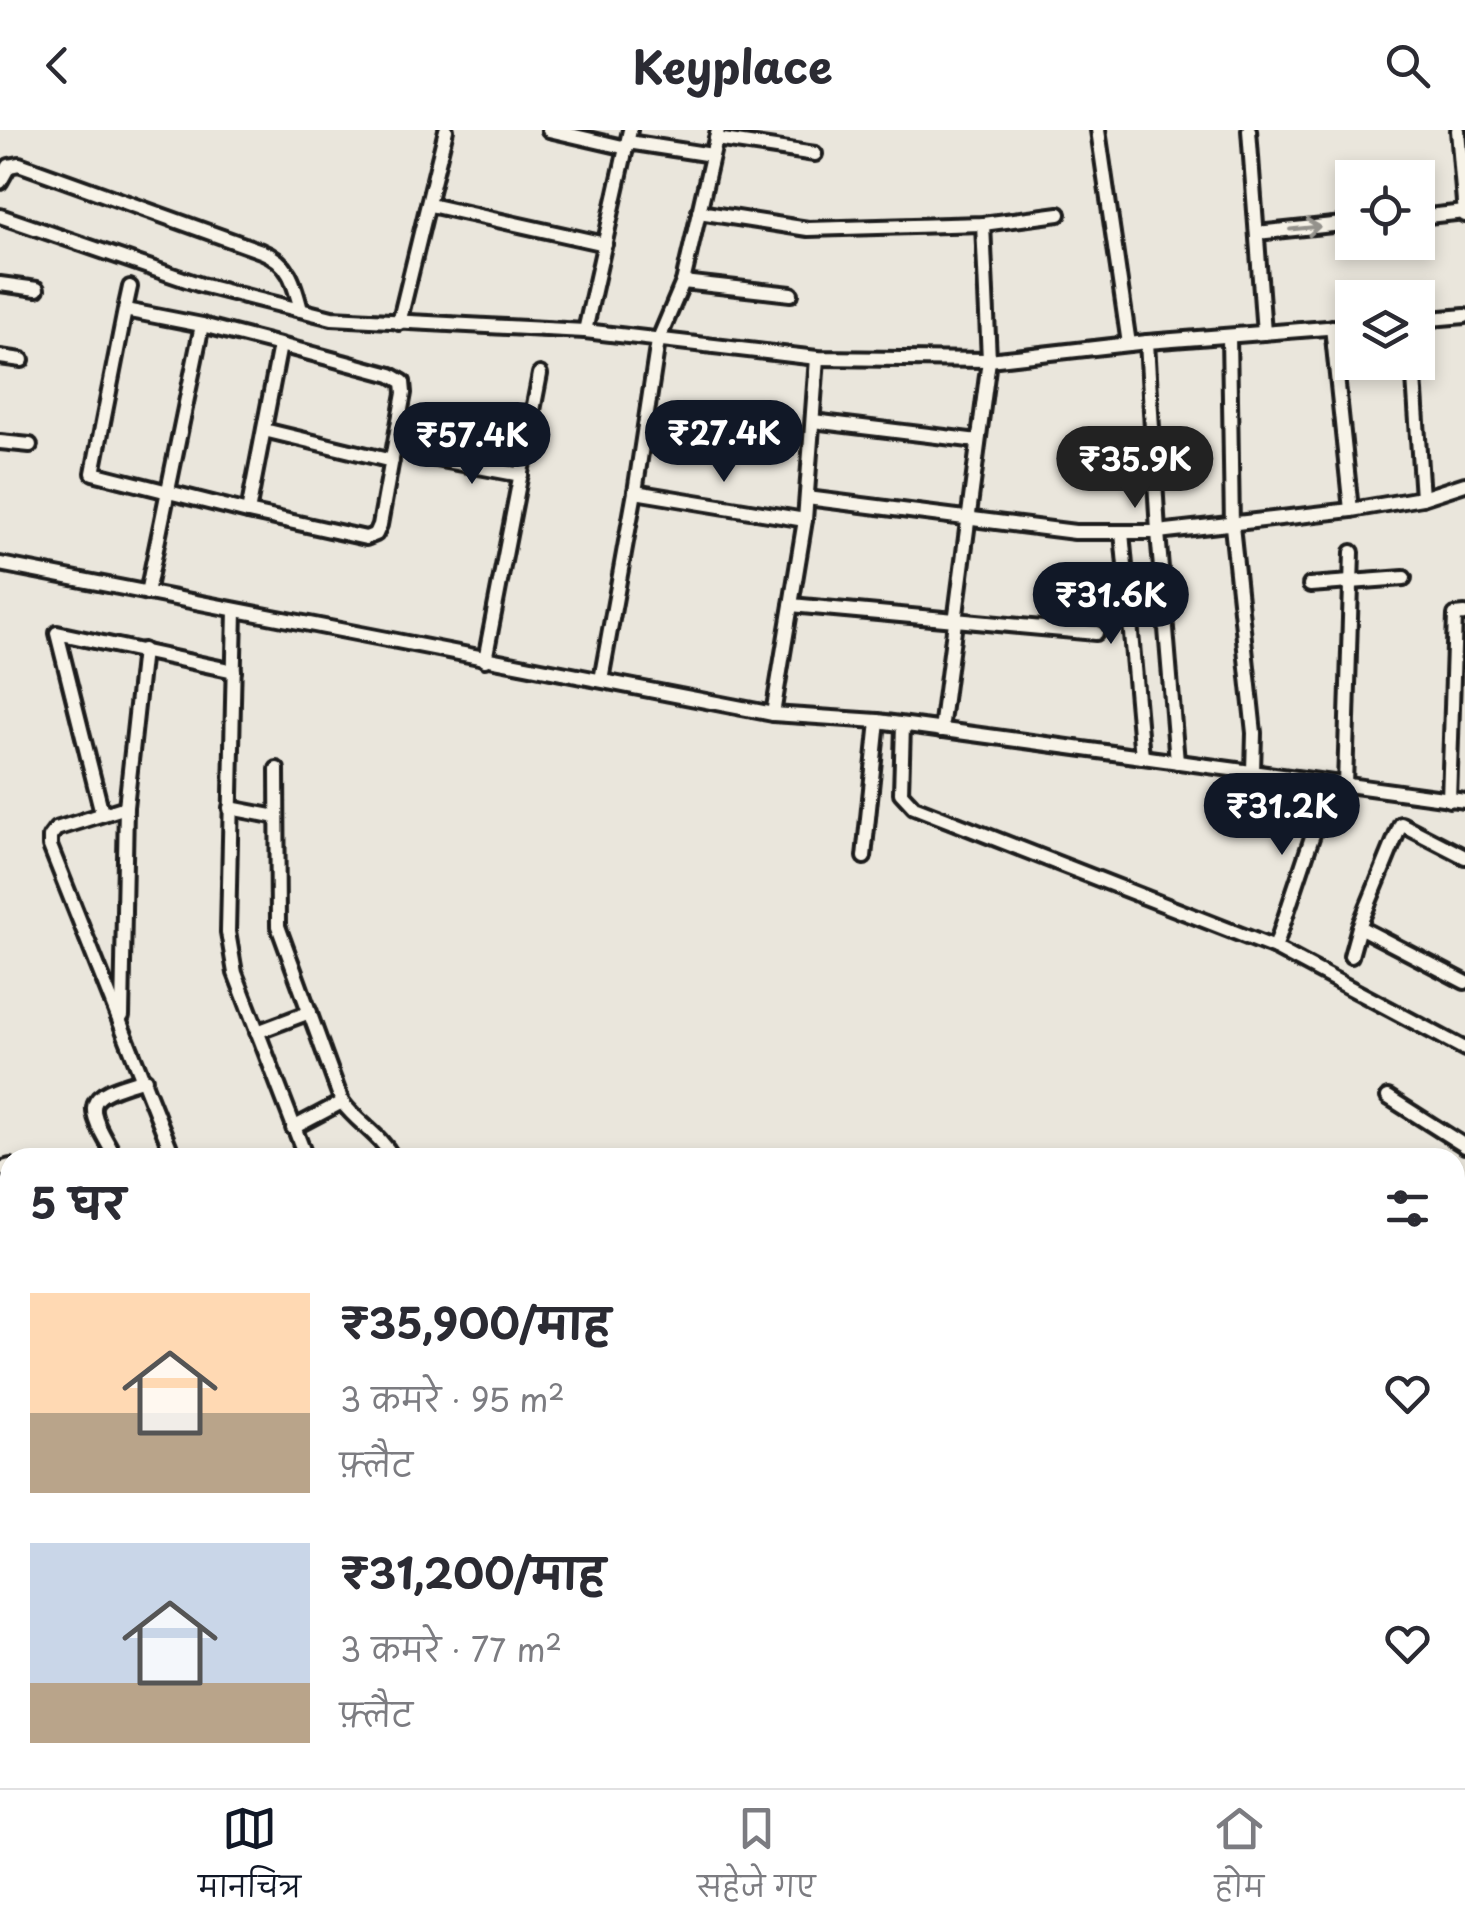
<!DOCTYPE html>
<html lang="hi">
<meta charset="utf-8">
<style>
body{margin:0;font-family:"Playpen Sans","Playpen Sans Deva",sans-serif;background:#f7f7f7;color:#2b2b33;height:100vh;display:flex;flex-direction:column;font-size:38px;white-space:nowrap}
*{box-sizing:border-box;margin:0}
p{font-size:32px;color:#7c7c81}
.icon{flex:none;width:55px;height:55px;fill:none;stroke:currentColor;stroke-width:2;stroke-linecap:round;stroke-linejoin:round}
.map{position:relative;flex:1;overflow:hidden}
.panel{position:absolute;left:0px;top:1018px;width:1465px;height:642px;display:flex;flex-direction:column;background:#fff;border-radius:30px 30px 0 0;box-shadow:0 5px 15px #0003}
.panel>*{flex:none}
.tools{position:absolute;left:1335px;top:30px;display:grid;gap:20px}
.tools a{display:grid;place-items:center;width:100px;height:100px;border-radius:0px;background:#fff;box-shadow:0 5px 15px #0003;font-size:50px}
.price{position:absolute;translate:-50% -85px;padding:0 22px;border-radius:35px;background:#111827;color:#fff;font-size:32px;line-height:65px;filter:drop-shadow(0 2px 5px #0008)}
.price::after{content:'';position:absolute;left:50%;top:60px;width:30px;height:22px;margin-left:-15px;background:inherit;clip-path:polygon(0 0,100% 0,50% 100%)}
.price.on{background:#222;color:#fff}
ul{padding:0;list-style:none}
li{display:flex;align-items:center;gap:30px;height:250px;padding:0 30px}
li span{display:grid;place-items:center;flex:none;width:280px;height:200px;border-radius:0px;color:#555}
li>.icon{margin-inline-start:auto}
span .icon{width:120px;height:120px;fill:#fffc;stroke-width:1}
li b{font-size:42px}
h2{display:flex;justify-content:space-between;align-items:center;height:120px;padding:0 30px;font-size:42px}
header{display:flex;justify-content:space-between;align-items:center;height:130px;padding:0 30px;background:#fff;font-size:45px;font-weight:700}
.tab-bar{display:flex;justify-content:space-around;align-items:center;height:140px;border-top:2px solid #e1e1e2;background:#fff;font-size:28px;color:#7c7c81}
.tab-bar a{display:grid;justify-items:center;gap:5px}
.tab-bar .on{color:#111827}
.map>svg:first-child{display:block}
</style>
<header><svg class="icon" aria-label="back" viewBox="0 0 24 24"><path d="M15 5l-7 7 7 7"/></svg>Keyplace<svg class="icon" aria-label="search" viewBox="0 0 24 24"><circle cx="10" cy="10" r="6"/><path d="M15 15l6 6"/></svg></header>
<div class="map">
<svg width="1465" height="1658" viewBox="0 0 1465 1658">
<rect width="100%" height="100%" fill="#eae6dc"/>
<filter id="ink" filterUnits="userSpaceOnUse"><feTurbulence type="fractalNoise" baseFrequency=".01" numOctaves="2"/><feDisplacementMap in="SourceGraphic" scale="20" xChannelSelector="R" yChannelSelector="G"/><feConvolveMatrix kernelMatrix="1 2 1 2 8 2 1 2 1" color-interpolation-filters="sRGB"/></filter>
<g filter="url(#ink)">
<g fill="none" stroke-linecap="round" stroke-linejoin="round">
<!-- street casing -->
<g stroke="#1c1c1c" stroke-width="20">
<g id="street">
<path d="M549,0L627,18"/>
<path d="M1098,0L1129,214"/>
<path d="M1249,0L1264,203"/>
<path d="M1458,0L1465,85"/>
<path d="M716,9L815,24"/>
<path d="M628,12L712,25"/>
<path d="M0,52L9,36L19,34L261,121C289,132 294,152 301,180"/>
<path d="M430,75L605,114"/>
<path d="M699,82L808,99L983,94L1059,84"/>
<path d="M0,86L201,155L332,188L585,201L817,228L989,230L1147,212L1352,196"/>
<path d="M1418,87L1465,82"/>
<path d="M1257,103L1352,93"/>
<path d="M683,152L791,164"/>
<path d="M0,154L37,159"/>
<path d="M125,180L202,195L280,215L248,382L93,343L125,180L130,157"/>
<path d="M1418,190L1465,186"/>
<path d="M399,193L446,0"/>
<path d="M1332,197L1351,380"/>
<path d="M585,201L630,0"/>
<path d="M1229,206L1232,396L1254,603L1253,642"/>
<path d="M1147,212L1158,402L1177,632"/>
<path d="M0,227L22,230"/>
<path d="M1413,232L1422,368"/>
<path d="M813,291L978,311"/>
<path d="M645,298L758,315"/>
<path d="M264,300L392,331"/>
<path d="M0,312L30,315"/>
<path d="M431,328L521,345"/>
<path d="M635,362L805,390"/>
<path d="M807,368L1075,402H1158L1351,380L1422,368L1465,354"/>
<path d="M248,382L366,408L376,404L380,395L404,263L403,252L391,245L280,215"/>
<path d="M1122,402L1142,627"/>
<path d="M0,434L773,584L878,591L1465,671"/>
<path d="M1310,455L1404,448"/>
<path d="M147,463L202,195"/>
<path d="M791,475L1096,503"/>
<path d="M235,480L228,802L235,843L306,1028"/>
<path d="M485,530L540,244"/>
<path d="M601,550L635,362L658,211L683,152L718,0"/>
<path d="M773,584L805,390L817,228"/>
<path d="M903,595L901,663L914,677L1275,818L1465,919"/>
<path d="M941,600L989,230L983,94"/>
<path d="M277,639L278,796L342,972C357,993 380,1004 393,1028"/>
<path d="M1345,655L1352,422"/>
<path d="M1449,670L1455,485L1465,484"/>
<path d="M126,677L56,699L50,707V716L174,1028"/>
<path d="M230,678L277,687"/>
<path d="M102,683L57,503L234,541"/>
<path d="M864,727L878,591"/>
<path d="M1359,797L1465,852"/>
<path d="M1275,818L1330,653"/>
<path d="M1351,826L1359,797L1401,694L1465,727"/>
<path d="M122,886L126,677L143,520"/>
<path d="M257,902L310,882"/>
<path d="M1388,967L1465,1016"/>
<path d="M293,998L342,972"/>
<path d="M116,1028C84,973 81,967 145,949"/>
<path d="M0,1039L10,1036"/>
<path d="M1455,1064H1465"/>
<path d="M0,1113L10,1148"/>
<path d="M1455,1166L1465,1164"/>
<path d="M1455,1503H1465"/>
<path d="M0,1517H10"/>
<path d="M1455,1611L1465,1610"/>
<path d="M0,1622L10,1621"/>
<path d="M117,1650L119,1658"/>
<path d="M837,1650L842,1658"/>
<path d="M899,1650L905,1658"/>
<path d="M1060,1650L1061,1658"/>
<path d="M219,1658L250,1650"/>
<path d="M563,1658L567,1650"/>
<path d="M1297,1658L1298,1650"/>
</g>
</g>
<!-- secondary casing -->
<g stroke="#1c1c1c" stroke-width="25">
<g id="secondary">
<path d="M1455,1308L1465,1307"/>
<path d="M0,1345H10"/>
</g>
</g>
<!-- street -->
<use href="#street" stroke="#f7f3e8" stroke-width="12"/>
<!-- secondary -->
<use href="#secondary" stroke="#f7f3e8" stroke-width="18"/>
</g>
<!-- one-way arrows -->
<defs><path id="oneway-shaft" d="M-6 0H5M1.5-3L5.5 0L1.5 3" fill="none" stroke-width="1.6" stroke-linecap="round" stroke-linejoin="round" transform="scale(2.5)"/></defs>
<use stroke="#94928c" href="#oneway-shaft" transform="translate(1305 98) rotate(-6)"/>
</g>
</svg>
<div class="tools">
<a><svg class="icon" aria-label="locate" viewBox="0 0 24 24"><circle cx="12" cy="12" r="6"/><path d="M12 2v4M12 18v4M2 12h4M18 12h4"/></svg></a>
<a><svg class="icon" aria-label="layers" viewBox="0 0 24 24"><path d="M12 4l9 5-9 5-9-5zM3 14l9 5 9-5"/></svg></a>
</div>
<b class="price" style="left:724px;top:355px">₹27.4K</b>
<b class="price" style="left:472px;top:357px">₹57.4K</b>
<b class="price on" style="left:1135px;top:381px">₹35.9K</b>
<b class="price" style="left:1111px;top:517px">₹31.6K</b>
<b class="price" style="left:1282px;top:728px">₹31.2K</b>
<section class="panel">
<h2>5 घर<svg class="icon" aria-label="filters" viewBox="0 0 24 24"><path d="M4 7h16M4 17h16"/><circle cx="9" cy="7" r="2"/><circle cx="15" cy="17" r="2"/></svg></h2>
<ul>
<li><span style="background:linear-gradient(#ffd9b3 60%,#b9a48a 0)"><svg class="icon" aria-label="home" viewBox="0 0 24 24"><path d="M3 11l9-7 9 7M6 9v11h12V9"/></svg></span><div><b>₹35,900/माह</b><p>3 कमरे · 95 m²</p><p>फ़्लैट</p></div><svg class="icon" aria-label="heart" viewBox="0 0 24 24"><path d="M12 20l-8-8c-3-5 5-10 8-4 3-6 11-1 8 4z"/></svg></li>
<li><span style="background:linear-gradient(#c9d6e8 70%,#b9a48a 0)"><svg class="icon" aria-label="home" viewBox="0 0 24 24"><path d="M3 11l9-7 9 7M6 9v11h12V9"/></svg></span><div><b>₹31,200/माह</b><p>3 कमरे · 77 m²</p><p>फ़्लैट</p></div><svg class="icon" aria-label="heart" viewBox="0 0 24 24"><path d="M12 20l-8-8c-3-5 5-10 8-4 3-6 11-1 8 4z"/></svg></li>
</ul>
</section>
</div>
<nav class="tab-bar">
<a class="on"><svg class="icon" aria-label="map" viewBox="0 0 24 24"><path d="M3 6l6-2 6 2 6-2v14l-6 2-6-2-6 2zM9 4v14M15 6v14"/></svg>मानचित्र</a>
<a><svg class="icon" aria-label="saved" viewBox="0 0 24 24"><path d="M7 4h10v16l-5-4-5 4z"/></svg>सहेजे गए</a>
<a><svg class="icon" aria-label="home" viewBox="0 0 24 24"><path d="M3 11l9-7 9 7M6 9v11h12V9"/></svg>होम</a>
</nav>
